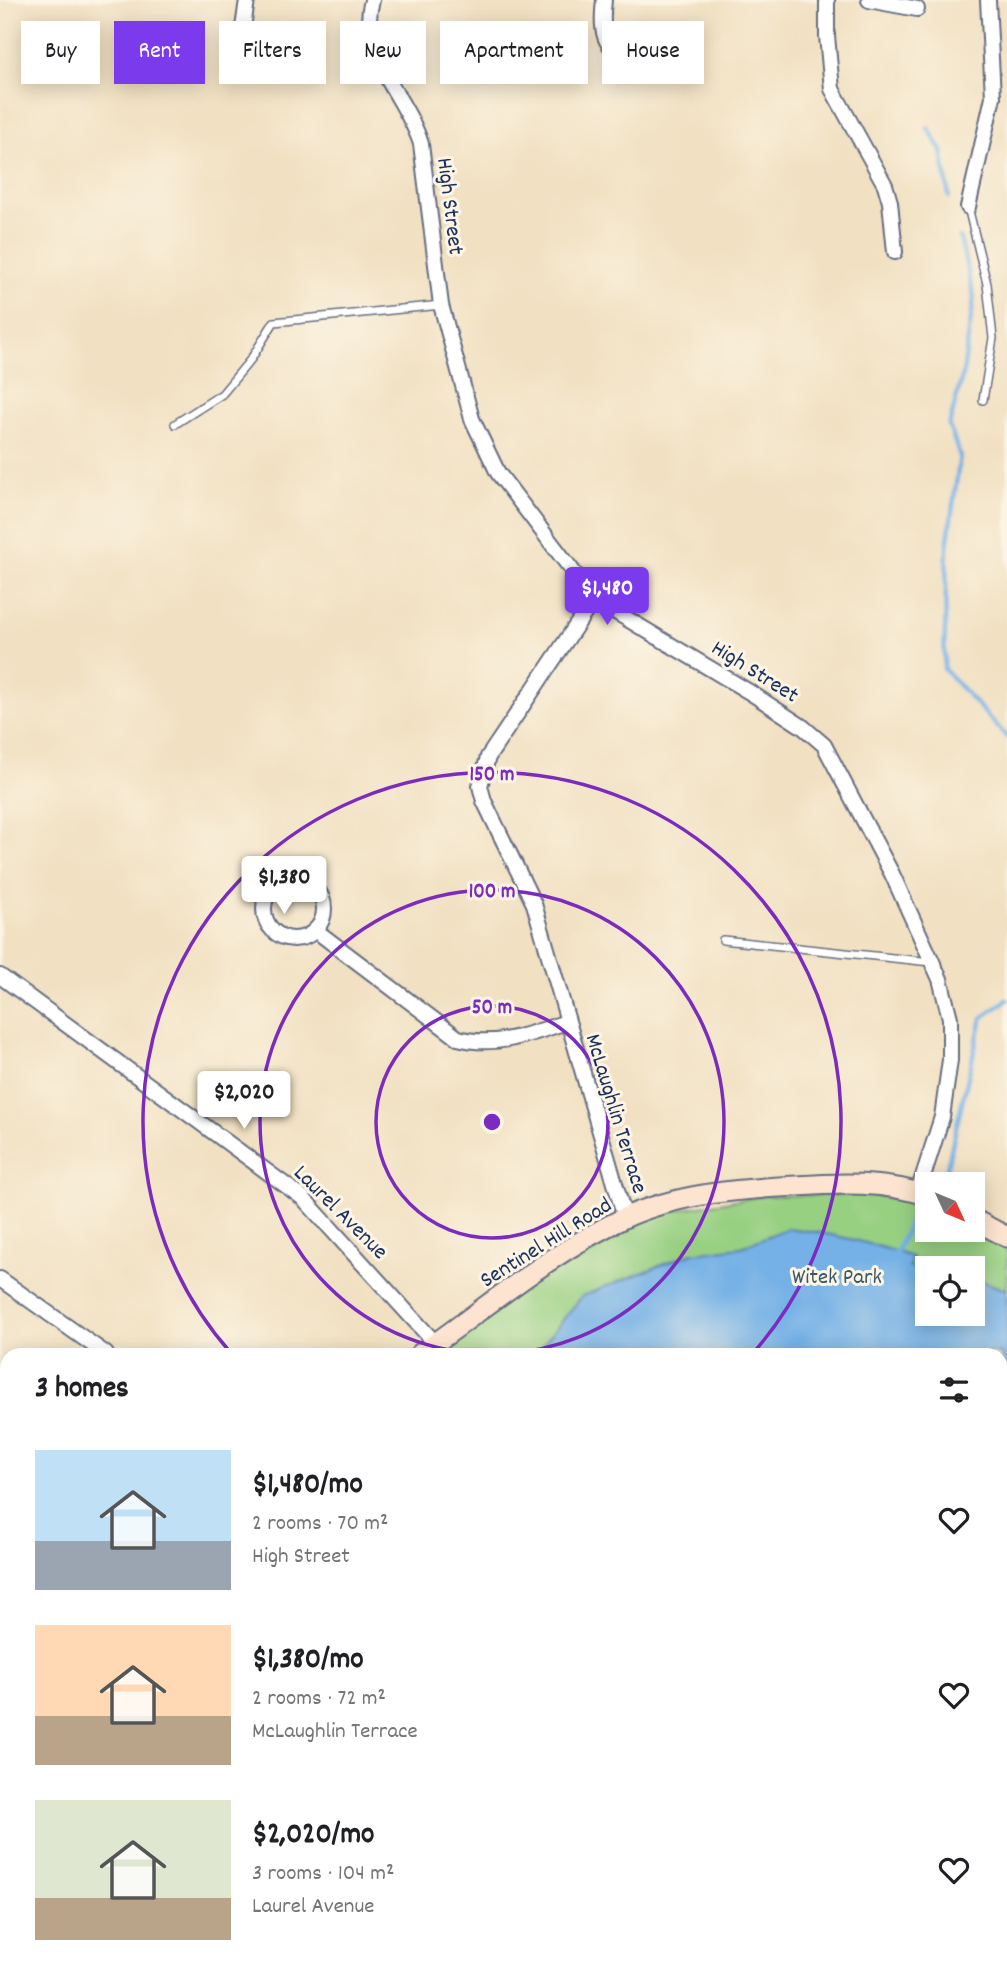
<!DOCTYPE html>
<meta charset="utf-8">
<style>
body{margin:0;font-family:Dekko,sans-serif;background:#f2f2f2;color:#202124;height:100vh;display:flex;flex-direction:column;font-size:26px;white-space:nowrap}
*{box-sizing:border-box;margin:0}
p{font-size:23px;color:#757577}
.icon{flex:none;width:38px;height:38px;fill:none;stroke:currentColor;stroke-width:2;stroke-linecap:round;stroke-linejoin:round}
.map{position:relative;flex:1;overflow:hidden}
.panel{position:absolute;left:0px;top:1348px;width:1008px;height:625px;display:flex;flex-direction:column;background:#fff;border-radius:21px 21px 0 0;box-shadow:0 4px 18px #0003}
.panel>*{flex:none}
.hud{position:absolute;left:21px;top:21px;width:966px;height:63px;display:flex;gap:14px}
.needle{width:46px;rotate:134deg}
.buttons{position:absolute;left:915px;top:1172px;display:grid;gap:14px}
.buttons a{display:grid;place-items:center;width:70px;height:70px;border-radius:0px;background:#fff;box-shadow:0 4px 18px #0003;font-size:35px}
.price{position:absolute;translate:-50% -60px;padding:0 16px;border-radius:7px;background:#fff;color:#222;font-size:23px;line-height:46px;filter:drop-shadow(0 2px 4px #0008)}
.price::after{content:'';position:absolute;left:50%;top:42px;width:21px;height:16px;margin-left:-10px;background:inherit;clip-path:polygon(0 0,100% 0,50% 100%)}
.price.current{background:#7c3aed;color:#fff}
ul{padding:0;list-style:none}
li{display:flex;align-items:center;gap:21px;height:175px;padding:0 35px}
li span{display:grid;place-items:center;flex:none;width:196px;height:140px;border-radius:0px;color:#555}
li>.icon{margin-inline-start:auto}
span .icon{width:84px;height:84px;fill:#fffc;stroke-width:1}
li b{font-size:30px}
h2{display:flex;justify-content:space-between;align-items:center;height:84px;padding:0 35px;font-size:30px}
.pill{padding:0 24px;border-radius:0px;background:#fff;box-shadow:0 4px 18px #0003;font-size:24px;line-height:63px}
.pill.current{background:#7c3aed;color:#fff}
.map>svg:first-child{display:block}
</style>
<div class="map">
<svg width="1007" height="1972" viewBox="0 0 1007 1972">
<rect width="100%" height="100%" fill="#fcf5e5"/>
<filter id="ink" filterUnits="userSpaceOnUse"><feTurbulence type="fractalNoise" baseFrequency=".0143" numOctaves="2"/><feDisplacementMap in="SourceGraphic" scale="14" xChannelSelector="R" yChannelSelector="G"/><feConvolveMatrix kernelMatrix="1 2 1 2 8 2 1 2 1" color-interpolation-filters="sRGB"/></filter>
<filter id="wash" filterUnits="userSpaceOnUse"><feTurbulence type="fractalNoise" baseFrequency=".00686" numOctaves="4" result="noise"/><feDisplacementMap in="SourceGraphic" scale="28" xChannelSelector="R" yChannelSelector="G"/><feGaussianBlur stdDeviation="1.57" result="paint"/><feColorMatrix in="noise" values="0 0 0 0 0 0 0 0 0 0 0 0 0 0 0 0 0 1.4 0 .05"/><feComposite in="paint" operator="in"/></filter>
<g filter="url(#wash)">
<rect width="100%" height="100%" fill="#f1e0c1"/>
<!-- green -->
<g fill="#98d082" stroke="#5a8070" stroke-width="2" fill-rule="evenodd">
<path d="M763,1196C817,1196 876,1188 927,1207L928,1230L973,1229L1007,1248V1972H291L297,1965H1001V1354H430C490,1310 562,1250 632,1223C674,1208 719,1203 763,1196ZM928,1269H973V1314H928Z"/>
<path d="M187,1965H222L230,1972H183Z"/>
</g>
<!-- water -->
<path fill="#75b1e6" stroke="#4870a2" stroke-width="2" d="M788,1228C831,1233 871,1243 912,1257L909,1267L918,1270L922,1261L946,1269H928V1314H973V1278L1007,1290V1567L1001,1575V1354H540L541,1347L582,1296L692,1253L741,1247Z"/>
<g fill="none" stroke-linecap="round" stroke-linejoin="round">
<!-- stream -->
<g stroke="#75b1e6" stroke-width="4.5">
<path d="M928,128L942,151L949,197"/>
<path d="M960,238L974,297L963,373L949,426L960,456L947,547L944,669L1007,737"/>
<path d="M945,1175L982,1018L1007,1000"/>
<path d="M895,1255L915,1211"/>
<path d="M933,1965L936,1972"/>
</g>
</g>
</g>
<g filter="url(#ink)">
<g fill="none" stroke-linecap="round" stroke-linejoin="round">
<!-- service casing -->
<g stroke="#666d81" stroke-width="10">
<g id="service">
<path d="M968,207L987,284L993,338L983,400"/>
<path d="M175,424L222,394L251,359L274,322L441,305"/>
<path d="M723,940L931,962"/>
<path d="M613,1972L616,1965"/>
</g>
</g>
<!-- minor casing -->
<g stroke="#666d81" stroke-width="18">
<g id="minor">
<path d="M372,0C356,54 407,97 421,144L441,305L472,419L498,473L594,599L751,693L803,727L824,745L892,874L940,979L950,1018V1060L942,1117L918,1192"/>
<path d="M604,0C599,46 608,46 643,72"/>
<path d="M827,0V36L832,89L885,185L890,202L895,252"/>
<path d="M869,0L917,9"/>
<path d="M243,28L247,0"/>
<path d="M968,207L993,97L988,0"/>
<path d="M594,599L488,757L480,786L484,801L534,904L625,1218"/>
<circle cx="294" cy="909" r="30"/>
<path d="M315,930L458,1038C494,1048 532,1034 566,1022"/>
<path d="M0,976L303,1198L436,1344"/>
<path d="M0,1279L106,1354"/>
</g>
</g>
<!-- tertiary casing -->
<g stroke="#666d81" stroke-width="19">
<path id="tertiary" d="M0,1960L7,1946"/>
</g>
<!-- secondary casing -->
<g stroke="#666d81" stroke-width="23">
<g id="secondary">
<path d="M973,1219L1007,1237"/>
<path d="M420,1354C486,1308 550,1253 624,1218C676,1194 739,1189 796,1186C839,1183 886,1181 928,1196"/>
<path d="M0,1511L7,1513"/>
</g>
</g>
<!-- service -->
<use href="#service" stroke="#fff" stroke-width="7"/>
<!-- minor -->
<use href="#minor" stroke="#fff" stroke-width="14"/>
<!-- tertiary -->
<use href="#tertiary" stroke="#fff" stroke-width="16"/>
<!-- secondary -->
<use href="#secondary" stroke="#fde4d0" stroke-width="19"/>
</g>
</g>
<!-- distance rings -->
<g fill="none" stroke="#7b2cbf" stroke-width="3.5">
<circle cx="492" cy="1122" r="116"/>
<circle cx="492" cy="1122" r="232"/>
<path d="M231 1353A349 349 0 1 1 753 1353"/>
</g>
<g text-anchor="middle" stroke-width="6" stroke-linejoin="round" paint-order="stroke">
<!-- street labels -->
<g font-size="23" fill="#1b2f5e" stroke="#fcf5e5">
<text transform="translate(452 206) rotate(83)" y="8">High Street</text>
<text transform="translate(756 670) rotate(32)" y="8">High Street</text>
<text transform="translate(618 1113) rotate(73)" y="8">McLaughlin Terrace</text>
<text transform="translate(342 1211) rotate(45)" y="8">Laurel Avenue</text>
<text transform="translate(545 1241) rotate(-32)" y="8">Sentinel Hill Road</text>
</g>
<!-- park labels -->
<g font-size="23" fill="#3a5767" stroke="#fcf5e5">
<text x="837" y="1283">Witek Park</text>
</g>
</g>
<circle cx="492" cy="1122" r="10" fill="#7b2cbf" stroke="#fcf5e5" stroke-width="3.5"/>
<g font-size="21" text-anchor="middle" font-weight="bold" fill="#7b2cbf" stroke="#fcf5e5" stroke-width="6" stroke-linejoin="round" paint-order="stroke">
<text x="492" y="780">150 m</text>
<text x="492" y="897">100 m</text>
<text x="492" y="1013">50 m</text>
</g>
</svg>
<div class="buttons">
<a><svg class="needle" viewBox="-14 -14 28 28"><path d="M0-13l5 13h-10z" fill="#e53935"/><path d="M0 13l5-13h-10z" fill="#757577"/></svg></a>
<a><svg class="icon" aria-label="locate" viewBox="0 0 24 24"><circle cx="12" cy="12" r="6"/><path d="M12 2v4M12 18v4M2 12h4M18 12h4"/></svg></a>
</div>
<b class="price current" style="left:607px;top:627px">$1,480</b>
<b class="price" style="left:284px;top:916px">$1,380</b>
<b class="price" style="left:244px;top:1131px">$2,020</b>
<div class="hud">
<a class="pill">Buy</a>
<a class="pill current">Rent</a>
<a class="pill">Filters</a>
<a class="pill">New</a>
<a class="pill">Apartment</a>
<a class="pill">House</a>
</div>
<section class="panel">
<h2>3 homes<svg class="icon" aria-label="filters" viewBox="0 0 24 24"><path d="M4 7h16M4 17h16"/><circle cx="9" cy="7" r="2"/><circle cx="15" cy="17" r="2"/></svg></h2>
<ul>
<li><span style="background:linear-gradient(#bfe0f5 65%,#9aa5b1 0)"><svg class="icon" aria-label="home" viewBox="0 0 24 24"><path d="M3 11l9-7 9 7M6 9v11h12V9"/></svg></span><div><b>$1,480/mo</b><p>2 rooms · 70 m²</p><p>High Street</p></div><svg class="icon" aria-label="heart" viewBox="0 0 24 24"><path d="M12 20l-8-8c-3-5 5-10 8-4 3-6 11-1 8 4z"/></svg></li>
<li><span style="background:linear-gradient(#ffd9b3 65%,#b9a48a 0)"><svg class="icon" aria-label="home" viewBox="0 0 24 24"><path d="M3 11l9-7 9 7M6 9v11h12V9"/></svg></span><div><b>$1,380/mo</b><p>2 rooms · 72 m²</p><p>McLaughlin Terrace</p></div><svg class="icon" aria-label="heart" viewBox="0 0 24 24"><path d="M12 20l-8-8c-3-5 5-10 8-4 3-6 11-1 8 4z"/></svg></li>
<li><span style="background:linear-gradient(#dfe7d0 70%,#b9a48a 0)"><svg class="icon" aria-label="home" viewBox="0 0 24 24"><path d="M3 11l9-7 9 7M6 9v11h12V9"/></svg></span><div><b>$2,020/mo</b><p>3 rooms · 104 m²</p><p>Laurel Avenue</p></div><svg class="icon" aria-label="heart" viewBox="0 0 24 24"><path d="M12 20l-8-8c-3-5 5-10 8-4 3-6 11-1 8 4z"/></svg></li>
</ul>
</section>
</div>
